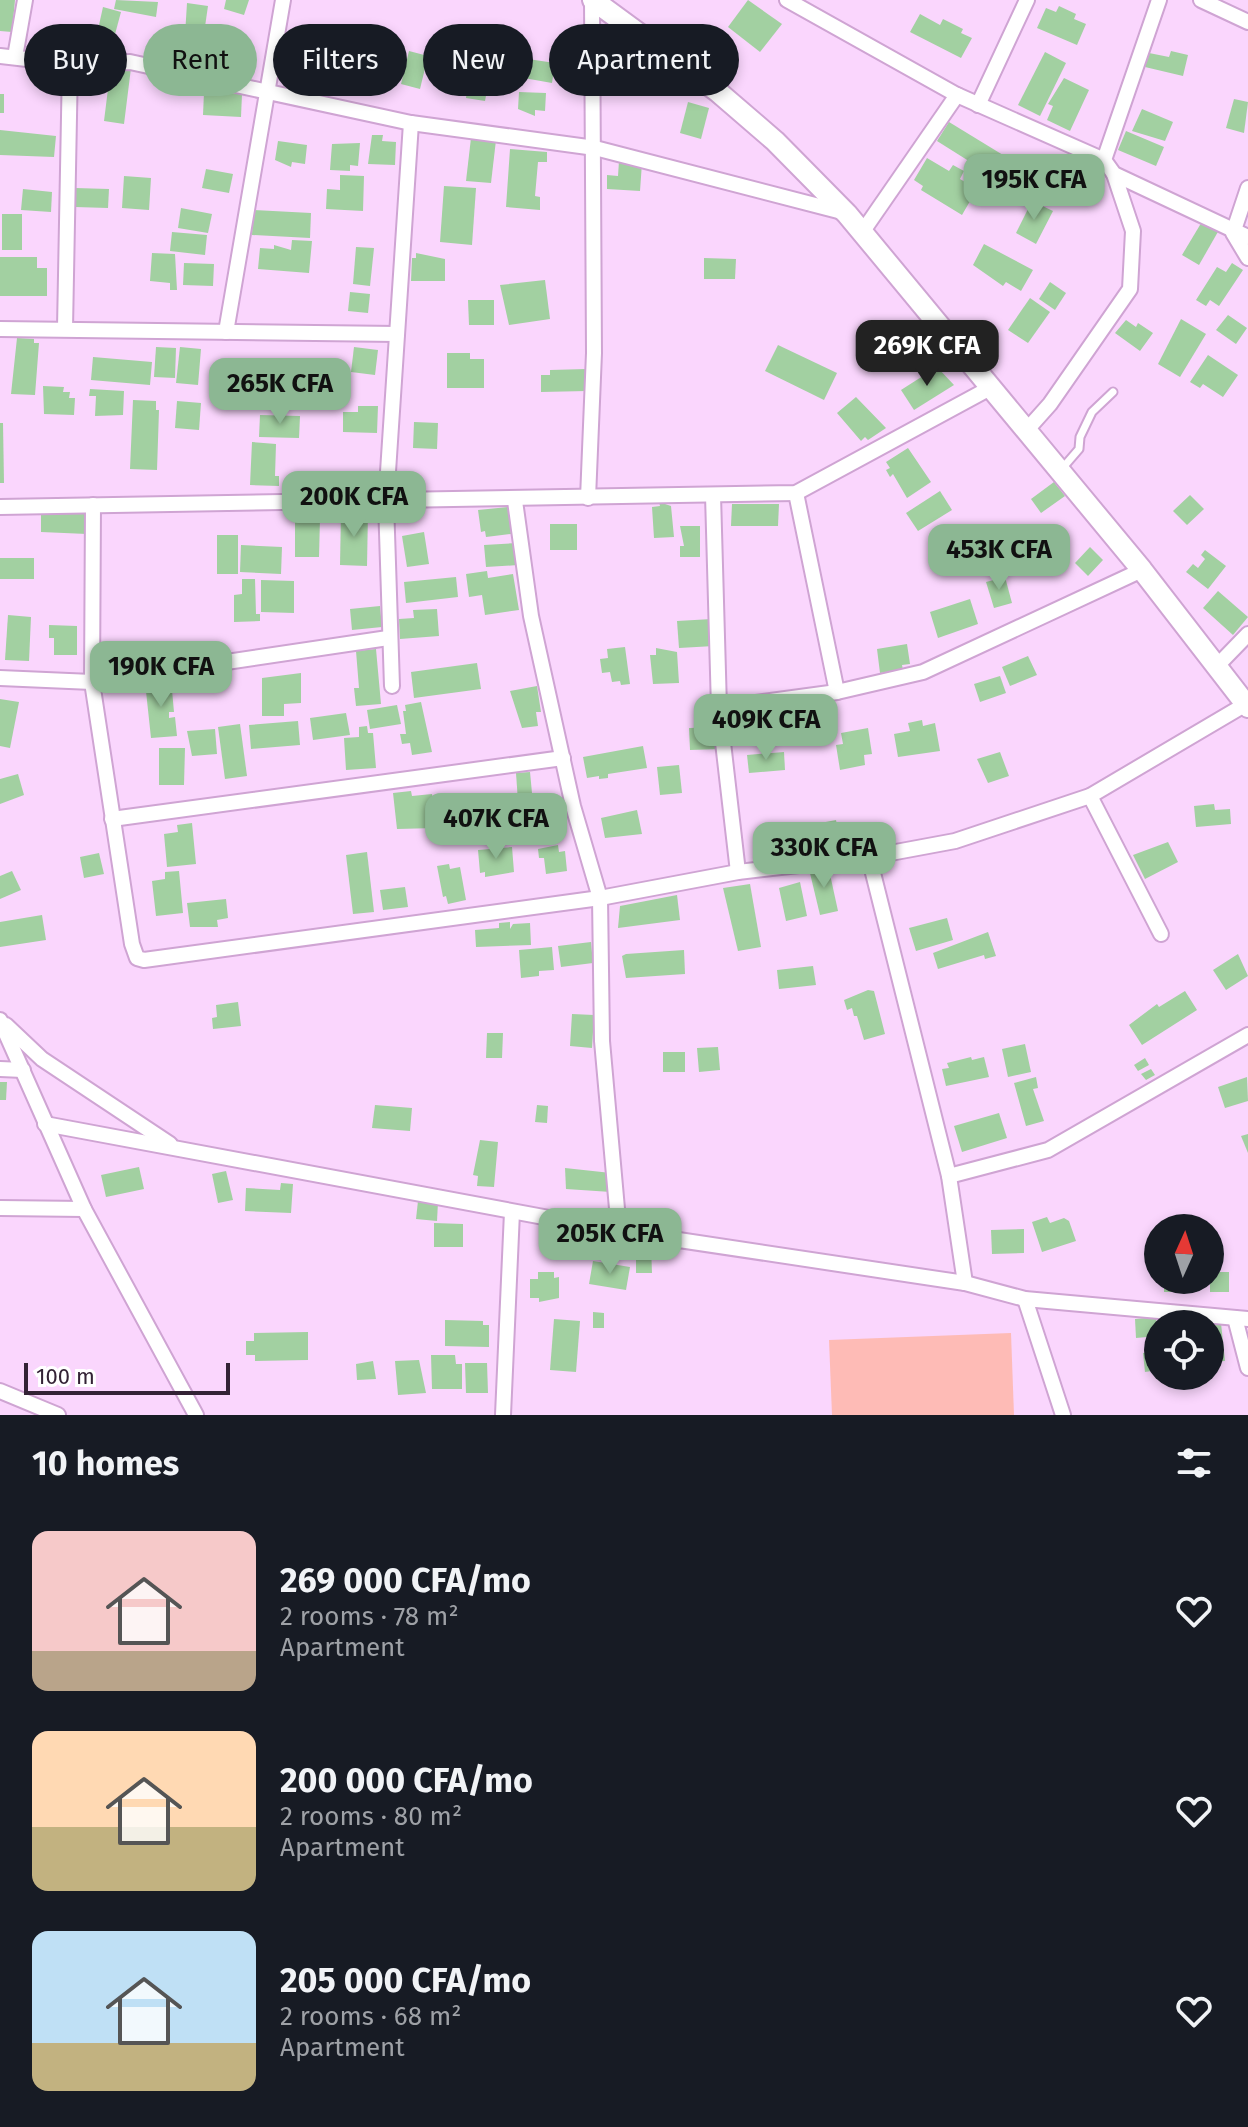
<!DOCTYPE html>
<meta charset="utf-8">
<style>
body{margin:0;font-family:"Fira Sans",sans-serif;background:#20242c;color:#f1f3f6;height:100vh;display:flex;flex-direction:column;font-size:30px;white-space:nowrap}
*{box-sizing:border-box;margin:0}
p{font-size:26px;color:#9ea1a6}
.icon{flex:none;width:44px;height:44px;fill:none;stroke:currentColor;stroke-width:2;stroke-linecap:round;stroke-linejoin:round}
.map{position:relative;height:1415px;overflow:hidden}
.details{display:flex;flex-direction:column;background:#171b24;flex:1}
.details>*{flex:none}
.hud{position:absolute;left:24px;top:24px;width:800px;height:72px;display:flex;gap:16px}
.needle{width:52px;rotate:3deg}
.tools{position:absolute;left:1144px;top:1214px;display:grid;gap:16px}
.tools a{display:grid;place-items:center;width:80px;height:80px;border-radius:50%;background:#171b24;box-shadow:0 4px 12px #0003;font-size:40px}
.scale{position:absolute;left:24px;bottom:20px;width:206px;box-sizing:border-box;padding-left:8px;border:4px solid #332235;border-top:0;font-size:22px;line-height:28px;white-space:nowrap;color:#332235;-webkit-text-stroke:6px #fff;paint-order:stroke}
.price{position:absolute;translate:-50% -68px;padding:0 18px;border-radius:16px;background:#8cb793;color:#111;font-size:26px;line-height:52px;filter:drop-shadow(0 2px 4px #0008)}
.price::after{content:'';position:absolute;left:50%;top:48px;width:24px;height:18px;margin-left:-12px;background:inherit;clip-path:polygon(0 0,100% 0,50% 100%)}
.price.active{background:#222;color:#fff}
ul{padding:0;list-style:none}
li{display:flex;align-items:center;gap:24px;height:200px;padding:0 32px}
li span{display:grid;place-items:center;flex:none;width:224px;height:160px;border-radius:16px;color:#555}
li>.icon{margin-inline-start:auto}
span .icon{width:96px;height:96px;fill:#fffc;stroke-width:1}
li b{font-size:34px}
h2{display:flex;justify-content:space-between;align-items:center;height:96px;padding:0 32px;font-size:34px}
.tag{padding:0 28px;border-radius:36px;background:#171b24;box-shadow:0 4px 12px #0003;font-size:28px;line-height:72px}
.tag.active{background:#8cb793;color:#111}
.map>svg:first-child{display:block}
</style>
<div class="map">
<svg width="1248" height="1415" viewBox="0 0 1248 1415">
<rect width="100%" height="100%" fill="#fad6fd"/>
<!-- green -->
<path fill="#febbb6" d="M1011,1333L1014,1415H832L829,1340Z"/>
<!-- building -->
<g fill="#a2d0a1">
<path d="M0,0H15L12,32L0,31Z"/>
<path d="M116,0L158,2L156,17L114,9Z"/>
<path d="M226,0H249L244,15L224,9Z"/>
<path d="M748,0L782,24L760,52L728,27Z"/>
<path d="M187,3L208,6L201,54L184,52Z"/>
<path d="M1059,6L1076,14L1074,19L1086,24L1077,45L1037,28L1046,8L1056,12Z"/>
<path d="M103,7L121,12L114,38L97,34Z"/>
<path d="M920,14L940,25L943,19L963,29L961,33L972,38L961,58L910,32Z"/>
<path d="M318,39L334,42L332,74L278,66L281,41L317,47Z"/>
<path d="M409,51L428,56L420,89L401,84Z"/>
<path d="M1171,51L1188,55L1183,76L1145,67L1149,53L1169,57Z"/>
<path d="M1045,52L1066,63L1040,116L1018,105Z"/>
<path d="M521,58L555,63L552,83L518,77Z"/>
<path d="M111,65L131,68L124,124L104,121Z"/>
<path d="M470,71L490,74L485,101L466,98Z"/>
<path d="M1064,78L1089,90L1070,131L1047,120L1053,106L1048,104Z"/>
<path d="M204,92L242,94L241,117L203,115Z"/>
<path d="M519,92L546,93L545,111L535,110V116L518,109Z"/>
<rect x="0" y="94" width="4" height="19"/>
<path d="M1234,99L1248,102L1244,133L1226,128Z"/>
<path d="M688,102L709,108L701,139L680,133Z"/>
<path d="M1142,109L1173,122L1165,141L1132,131Z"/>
<path d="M949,122L1003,155L991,175L937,141Z"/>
<path d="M0,130L56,136L54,157L0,155Z"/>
<path d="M1126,131L1164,147L1156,166L1118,150Z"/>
<path d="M372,135H383L382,141L396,142L395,165L368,164Z"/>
<path d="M471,138L496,140L491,183L466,181Z"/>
<path d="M278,141L307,145L305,164L292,162L291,167L275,160Z"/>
<path d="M360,143L358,166L350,165V171L330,170L332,144Z"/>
<path d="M510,149L547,152V162H538L535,196L540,197V210L506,207Z"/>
<path d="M927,158L949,171L953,165L964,171L960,179L977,189L962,215L921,190L923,186L914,180Z"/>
<path d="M619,161L642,163L640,191L607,189V175L618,176Z"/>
<path d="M206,169L233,174L229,193L202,188Z"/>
<path d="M340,175L364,176L363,211L326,209L327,189L340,190Z"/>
<path d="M124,176L151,178L149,210L122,208Z"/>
<path d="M444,186L476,188L472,245L440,242Z"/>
<path d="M75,188L109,189L108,208L75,207Z"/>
<path d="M23,189L52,192L51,212L21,210Z"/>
<path d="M1032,201L1053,211L1036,244L1016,233Z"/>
<path d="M181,208L212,214L208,233L178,228Z"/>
<path d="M253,210L311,213L310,238L252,235Z"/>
<rect x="2" y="214" width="20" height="36"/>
<path d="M1203,220L1219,230L1199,265L1182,255Z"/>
<path d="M172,232L207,235L205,255L170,251Z"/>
<path d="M292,240L312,241L309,273L258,269L260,248L274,249V245L291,250Z"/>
<path d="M984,244L1033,270L1021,291L1006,282L1003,286L973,265Z"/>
<path d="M356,247L374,248L370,286L353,284Z"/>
<path d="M152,253L175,254L177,290H170V283L150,281Z"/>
<path d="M416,253L445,259V281H411L412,258H416Z"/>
<path d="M0,257H37V268H47V296H0Z"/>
<path d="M704,258L736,259L735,279H704Z"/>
<path d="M184,263L214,264L213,286L183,285Z"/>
<path d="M1232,263L1243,270L1219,306L1210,300L1206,306L1196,300L1217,267L1226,272Z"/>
<path d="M545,280L550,319L509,325L500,285Z"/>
<path d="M1050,282L1066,293L1055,310L1039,299Z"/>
<path d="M350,292L370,294L368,313L348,311Z"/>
<path d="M1030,298L1050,312L1028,343L1008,330Z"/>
<path d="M468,300H494V325H469Z"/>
<path d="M1228,315L1247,328L1236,344L1216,330Z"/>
<path d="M1181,319L1206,334L1180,377L1158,364Z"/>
<path d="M1126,320L1136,327L1138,323L1153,333L1140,351L1115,333Z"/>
<path d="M17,338L34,339V343H39L35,395L11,394Z"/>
<path d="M778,345L837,373L824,400L765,371Z"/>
<path d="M156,347L176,348L175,378L154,377Z"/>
<path d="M180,347L201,349L198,385L176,383Z"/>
<path d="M354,347L378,350L375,375L351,372Z"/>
<path d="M447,353H470V359H484V388H447Z"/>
<path d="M1208,355L1238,375L1223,397L1203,384L1200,388L1190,382Z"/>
<path d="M93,357L152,362L150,385L91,380Z"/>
<path d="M937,367L954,385L914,410L901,390Z"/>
<path d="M586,369L587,391L541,392V375H550V370Z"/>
<path d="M43,386L64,387L63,392H70L69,398H75L74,415L44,414Z"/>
<path d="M90,389L124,391L123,415L95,416L96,396H89Z"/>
<path d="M856,397L886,428L868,440L865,437L861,441L837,413Z"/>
<path d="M133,400L156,401V410H159L157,470L130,469Z"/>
<path d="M177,401L201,403L199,430L175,428Z"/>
<path d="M358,406H378L377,433L343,432V412H358Z"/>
<path d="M260,415L300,416L299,438L259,437Z"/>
<path d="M414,422L438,423L437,449L413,448Z"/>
<path d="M0,423H3L4,483H0Z"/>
<path d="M252,442L276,444L275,476H279V486L250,485Z"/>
<path d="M908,448L931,482L907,498L893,474L890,477L886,470L890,468L886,462Z"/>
<path d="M1054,482L1065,496L1041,513L1031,499Z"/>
<path d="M940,491L952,510L918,531L906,513Z"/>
<path d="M1190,495L1204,509L1187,525L1173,511Z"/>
<path d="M659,502L671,506L674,537L654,538L652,507L660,506Z"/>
<path d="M732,504H779L778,526H731Z"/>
<path d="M508,507L511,534L486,537L485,531L481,532L478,510Z"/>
<path d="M41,510L88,512L87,534L41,532Z"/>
<path d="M341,512H368L367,566L340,565Z"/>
<path d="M295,517L320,518L319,557H295Z"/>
<rect x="550" y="524" width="27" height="26"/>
<path d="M680,526H700V557H680V546H684Z"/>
<path d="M424,532L429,564L407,567L402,536Z"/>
<rect x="217" y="535" width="21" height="39"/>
<path d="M516,543L518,565L486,567L484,545Z"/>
<path d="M241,545L282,547L281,574L240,572Z"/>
<path d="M1044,546L1058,565L1043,576L1029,556Z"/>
<path d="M1090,547L1103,560L1088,576L1075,563Z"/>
<path d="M1205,550L1226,566L1208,589L1186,572L1193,564L1198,568L1205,559L1201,555Z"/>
<rect x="0" y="558" width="34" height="21"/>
<path d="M487,571L488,578L513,574L519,610L485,615L482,595L469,597L466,574Z"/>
<path d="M456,577L458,597L406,603L404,582Z"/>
<path d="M1005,577L1012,603L994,608L986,582Z"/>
<path d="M242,579H255L256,614H260V621L234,622V595L242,594Z"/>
<path d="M261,580L294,581V613L261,612Z"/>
<path d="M1218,591L1248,617L1233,635L1203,608Z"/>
<path d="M970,599L978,624L938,638L930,612Z"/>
<path d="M380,606L382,627L352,630L350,609Z"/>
<path d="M437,609L439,636L400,639L399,619L414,618L413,610Z"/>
<path d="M8,615L31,617L29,661L5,660Z"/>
<path d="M712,619L714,646L679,648L677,621Z"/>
<path d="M49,625L77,626V655H54V638H49Z"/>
<path d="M907,644L910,664L902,665L903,670L880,673L877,649Z"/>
<path d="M625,647L630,684L621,685L620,681L612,682L610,672L602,673L600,659L608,658L607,649Z"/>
<path d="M656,648L677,652L679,683L653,684L650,655H656Z"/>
<path d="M376,649L381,704L356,706L354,688H359L356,651Z"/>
<path d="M1028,656L1037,675L1010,686L1002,667Z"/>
<path d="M477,663L481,689L414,698L411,672Z"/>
<path d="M301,673V703L284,704V716H262V678Z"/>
<path d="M1000,676L1006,693L980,702L974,684Z"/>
<path d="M171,679L174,712H169V718L175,717L177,736L151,738L145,682Z"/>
<path d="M537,686L541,712H536L538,726L522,728L510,691Z"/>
<path d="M0,699L19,702L10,748L0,746Z"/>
<path d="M421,702L432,752L412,755L410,743L402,744L400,734H406L403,711H406L405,705Z"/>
<path d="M397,705L401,724L370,729L367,710Z"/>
<path d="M346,713L350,735L313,740L310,718Z"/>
<path d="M922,720L923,726L935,723L940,751L898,757L894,734L910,731L908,723Z"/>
<path d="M298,721L300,745L251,749L249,725Z"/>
<path d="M240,724L247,776L225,779L218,727Z"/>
<path d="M367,726L368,733H373L376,768L346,770L344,738L359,737V727Z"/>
<path d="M721,727V749L690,750L689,728Z"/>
<path d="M868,728L872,754L864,755L865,765L840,770L836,745L843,744L841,733Z"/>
<path d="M215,729L217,754L192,756L187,731Z"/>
<path d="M643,746L647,768L608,774V778L599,779V776L587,778L583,757Z"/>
<path d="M159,748H185L184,785H159Z"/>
<path d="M784,752L785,770L749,773L747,755Z"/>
<path d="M1000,752L1009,776L988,783L977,759Z"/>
<path d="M679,765L682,793L660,795L657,767Z"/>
<path d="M530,772L534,814L519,816L516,773Z"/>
<path d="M18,774L24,795L0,804V779Z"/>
<path d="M411,791L412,796L432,794L436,828L397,829L393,793Z"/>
<path d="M1214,804L1215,810L1230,809L1231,824L1196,827L1194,806Z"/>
<path d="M497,808L500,829L454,834L451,813Z"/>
<path d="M637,810L642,834L605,838L601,818Z"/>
<path d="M836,820L840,841L788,850L784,830Z"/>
<path d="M192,823L196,864L167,867L164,834L178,832L177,825Z"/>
<path d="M1168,842L1178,862L1145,879L1133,855Z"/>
<path d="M558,845L559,852L565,851L567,871L546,874L544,858H539L538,849Z"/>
<path d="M512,847L514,872L485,877V872L480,873L478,850Z"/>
<path d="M367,852L374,912L353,914L346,855Z"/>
<path d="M99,853L104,874L84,878L80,857Z"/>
<path d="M449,864L450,869L460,867L466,900L448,904L446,896L443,897L437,866Z"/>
<path d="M828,865L838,911L820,915L809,869Z"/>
<path d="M12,871L21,890L0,899V876Z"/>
<path d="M179,871L183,913L156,916L152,881L165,879V872Z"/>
<path d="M800,882L807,916L786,921L779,888Z"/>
<path d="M750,884L761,947L738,951L723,888Z"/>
<path d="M405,887L408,907L383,910L380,890Z"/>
<path d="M677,895L680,920L618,928L620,906Z"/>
<path d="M226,899L228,918L217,920L218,927H190L187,903Z"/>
<path d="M42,915L46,940L0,947V922Z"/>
<path d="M947,918L953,940L916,951L909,928Z"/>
<path d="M510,922V929L513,924L530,923L531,945L476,947L475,930L499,928V923Z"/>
<path d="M988,932L996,956L985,959L984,955L938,969L933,953Z"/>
<path d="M591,942L593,963L561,967L558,946Z"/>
<path d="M552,947L554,970L539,971V976L521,978L519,950Z"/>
<path d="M684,950L685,974L626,978L622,956L626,954Z"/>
<path d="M1238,954L1248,976L1226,990L1213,970Z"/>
<path d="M813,966L816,985L779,989L777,970Z"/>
<path d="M868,990L874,991L885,1034L864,1040L857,1016H854L852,1008L847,1010L844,1000Z"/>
<path d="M1185,991L1197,1010L1142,1045L1129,1025L1157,1004L1159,1007Z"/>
<path d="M238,1002L241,1026L213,1029L212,1018L217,1017L216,1005Z"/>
<path d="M572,1014L594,1015L592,1048L570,1046Z"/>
<path d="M487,1033H503L502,1058H486Z"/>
<path d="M1025,1044L1031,1072L1008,1077L1002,1049Z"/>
<path d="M718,1047L720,1070L699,1072L697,1048Z"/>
<rect x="663" y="1052" width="22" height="20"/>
<path d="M971,1057L972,1060L984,1057L989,1077L946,1086L942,1069L949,1068L947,1063Z"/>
<path d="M1145,1058L1149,1065L1138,1071L1134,1065Z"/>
<path d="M1151,1069L1155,1075L1146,1080L1141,1074Z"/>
<path d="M1036,1077L1038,1088L1033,1089L1044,1121L1026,1126L1014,1083Z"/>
<path d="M1247,1077L1248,1101L1225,1108L1218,1087Z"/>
<path d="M0,1082H7L6,1100H0Z"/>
<path d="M375,1105L412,1108L410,1131L372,1128Z"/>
<path d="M537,1105L548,1106L547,1123L535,1122Z"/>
<path d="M999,1113L1007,1138L962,1152L954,1126Z"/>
<path d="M1248,1134V1153L1241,1136Z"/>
<path d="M480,1140L498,1142L494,1187L477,1186L478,1176L473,1175Z"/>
<path d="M139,1167L144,1189L106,1197L101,1175Z"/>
<path d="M565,1168L611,1173V1192L566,1189Z"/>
<path d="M226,1171L233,1200L218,1203L212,1174Z"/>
<path d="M281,1183L293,1184L291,1213L245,1211L246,1188L280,1190Z"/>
<path d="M418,1201L438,1202L437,1221L416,1219Z"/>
<path d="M1047,1217L1050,1223L1064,1218L1069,1221L1076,1241L1042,1252L1032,1222Z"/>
<path d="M434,1223L463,1224V1247H434Z"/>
<path d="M1024,1229V1253L992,1254L991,1230Z"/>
<path d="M636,1246H651L652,1273H636Z"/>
<path d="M593,1261L630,1267L626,1290L589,1284Z"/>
<path d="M538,1272H554V1278L559,1277V1298L539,1302V1298H530V1279H538Z"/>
<rect x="1210" y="1272" width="19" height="20"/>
<rect x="1164" y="1280" width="33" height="12"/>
<path d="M593,1312L604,1313V1328H593Z"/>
<path d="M1156,1317L1158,1336L1136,1338L1135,1319Z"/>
<path d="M554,1319L580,1321L576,1372L550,1370Z"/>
<path d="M445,1320L483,1321V1325H489V1347L445,1346Z"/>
<path d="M1210,1323H1221L1225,1361L1210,1362Z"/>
<path d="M308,1332V1360L255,1361V1355H246V1341H254V1333Z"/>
<path d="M1158,1351V1370L1145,1372L1143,1353Z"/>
<path d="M431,1355H455L456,1364H462V1389H432Z"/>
<path d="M419,1360L426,1393L398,1395L395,1361Z"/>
<path d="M373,1361L376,1379L357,1380L356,1364Z"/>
<path d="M465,1363H487L488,1393H466Z"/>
</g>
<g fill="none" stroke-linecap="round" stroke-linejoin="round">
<!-- lane casing -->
<g stroke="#cfa4d3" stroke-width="11">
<path id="lane" d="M1060,471L1079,449L1080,437L1092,412L1113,392"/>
</g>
<!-- street casing -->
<g stroke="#cfa4d3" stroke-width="18">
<g id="street">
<path d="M787,0L957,95L1104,160L1114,174L1248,237"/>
<path d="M1201,0L1248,22"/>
<path d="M0,56L70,64L130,62L411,123L595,148L846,213"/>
<path d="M15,57L25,0"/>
<path d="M978,105L1027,0"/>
<path d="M1104,160L1159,0"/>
<path d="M1248,188L1233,233L1248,258"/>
<path d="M863,231L957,95"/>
<path d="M65,328L70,64"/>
<path d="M0,329L397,334"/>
<path d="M226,332L283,0"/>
<path d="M1025,432L1050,404L1130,289L1133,231L1114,174"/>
<path d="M796,493L837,692"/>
<path d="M713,495L719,708L738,872"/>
<path d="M588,498L594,353L592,0"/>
<path d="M515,501L531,616L573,806L600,898L602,1041L619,1231"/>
<path d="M93,505L92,682L132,944L137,958L144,960L600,898L738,872L869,857L955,841L1090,796L1246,704"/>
<path d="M0,507L796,493L990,388"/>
<path d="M1217,666L1248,634"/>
<path d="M0,678L92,682L388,638"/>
<path d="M392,686L386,502L411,123"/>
<path d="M719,708L837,692L923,672L1142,570"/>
<path d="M1090,796L1161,934"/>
<path d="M112,819L563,758"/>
<path d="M869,857L949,1176L965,1283"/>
<path d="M0,1020L84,1209L196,1415"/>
<path d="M6,1025L42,1059L170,1144"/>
<path d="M0,1069L23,1070"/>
<path d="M45,1124L619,1231L965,1283L1025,1299L1248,1319"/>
<path d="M949,1176L1048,1150L1248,1035"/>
<path d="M0,1208L84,1209"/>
<path d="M1025,1299L1063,1415"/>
<path d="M1235,1318L1248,1368"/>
<path d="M0,1391L58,1415"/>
<path d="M503,1415L512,1212"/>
</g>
</g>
<!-- secondary casing -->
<g stroke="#cfa4d3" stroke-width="24">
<path id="secondary" d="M593,0L717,91L775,141L847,214L1142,570L1248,707"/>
</g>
<!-- lane -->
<use href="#lane" stroke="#fff" stroke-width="7"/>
<!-- street -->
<use href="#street" stroke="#fff" stroke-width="14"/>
<!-- secondary -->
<use href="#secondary" stroke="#fff" stroke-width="20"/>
</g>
</svg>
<div class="tools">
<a><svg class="needle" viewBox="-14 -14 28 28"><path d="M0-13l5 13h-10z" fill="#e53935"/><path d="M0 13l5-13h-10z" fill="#9ea1a6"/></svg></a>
<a><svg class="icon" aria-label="locate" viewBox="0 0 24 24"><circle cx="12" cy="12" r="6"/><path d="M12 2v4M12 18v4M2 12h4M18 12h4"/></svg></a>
</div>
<div class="scale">100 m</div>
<b class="price" style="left:1034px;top:222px">195K CFA</b>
<b class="price active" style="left:927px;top:388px">269K CFA</b>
<b class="price" style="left:280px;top:426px">265K CFA</b>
<b class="price" style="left:354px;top:539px">200K CFA</b>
<b class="price" style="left:999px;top:592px">453K CFA</b>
<b class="price" style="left:161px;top:709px">190K CFA</b>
<b class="price" style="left:766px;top:762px">409K CFA</b>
<b class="price" style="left:496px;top:861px">407K CFA</b>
<b class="price" style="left:824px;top:890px">330K CFA</b>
<b class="price" style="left:610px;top:1276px">205K CFA</b>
<div class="hud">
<a class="tag">Buy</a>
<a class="tag active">Rent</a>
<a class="tag">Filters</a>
<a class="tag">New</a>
<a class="tag">Apartment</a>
</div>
</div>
<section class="details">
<h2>10 homes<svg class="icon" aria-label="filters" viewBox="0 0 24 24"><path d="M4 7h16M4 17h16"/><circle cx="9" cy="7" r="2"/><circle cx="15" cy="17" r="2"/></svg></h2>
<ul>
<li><span style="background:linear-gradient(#f6c9c9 75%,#b9a48a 0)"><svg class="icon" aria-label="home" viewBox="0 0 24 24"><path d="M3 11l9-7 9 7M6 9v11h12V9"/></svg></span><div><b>269 000 CFA/mo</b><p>2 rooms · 78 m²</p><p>Apartment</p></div><svg class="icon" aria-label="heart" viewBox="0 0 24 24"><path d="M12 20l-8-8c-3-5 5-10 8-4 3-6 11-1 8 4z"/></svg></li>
<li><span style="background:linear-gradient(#ffd9b3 60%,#c2b280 0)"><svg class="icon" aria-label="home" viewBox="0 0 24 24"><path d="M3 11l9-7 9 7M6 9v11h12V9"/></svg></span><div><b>200 000 CFA/mo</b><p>2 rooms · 80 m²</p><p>Apartment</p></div><svg class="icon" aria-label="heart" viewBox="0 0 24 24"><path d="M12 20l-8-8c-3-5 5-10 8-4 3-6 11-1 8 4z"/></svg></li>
<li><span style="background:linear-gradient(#bfe0f5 70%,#c2b280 0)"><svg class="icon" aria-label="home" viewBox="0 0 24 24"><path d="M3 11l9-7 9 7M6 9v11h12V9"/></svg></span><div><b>205 000 CFA/mo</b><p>2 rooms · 68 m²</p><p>Apartment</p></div><svg class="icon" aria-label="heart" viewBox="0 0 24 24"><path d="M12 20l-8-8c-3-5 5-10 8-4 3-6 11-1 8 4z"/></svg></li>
</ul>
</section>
